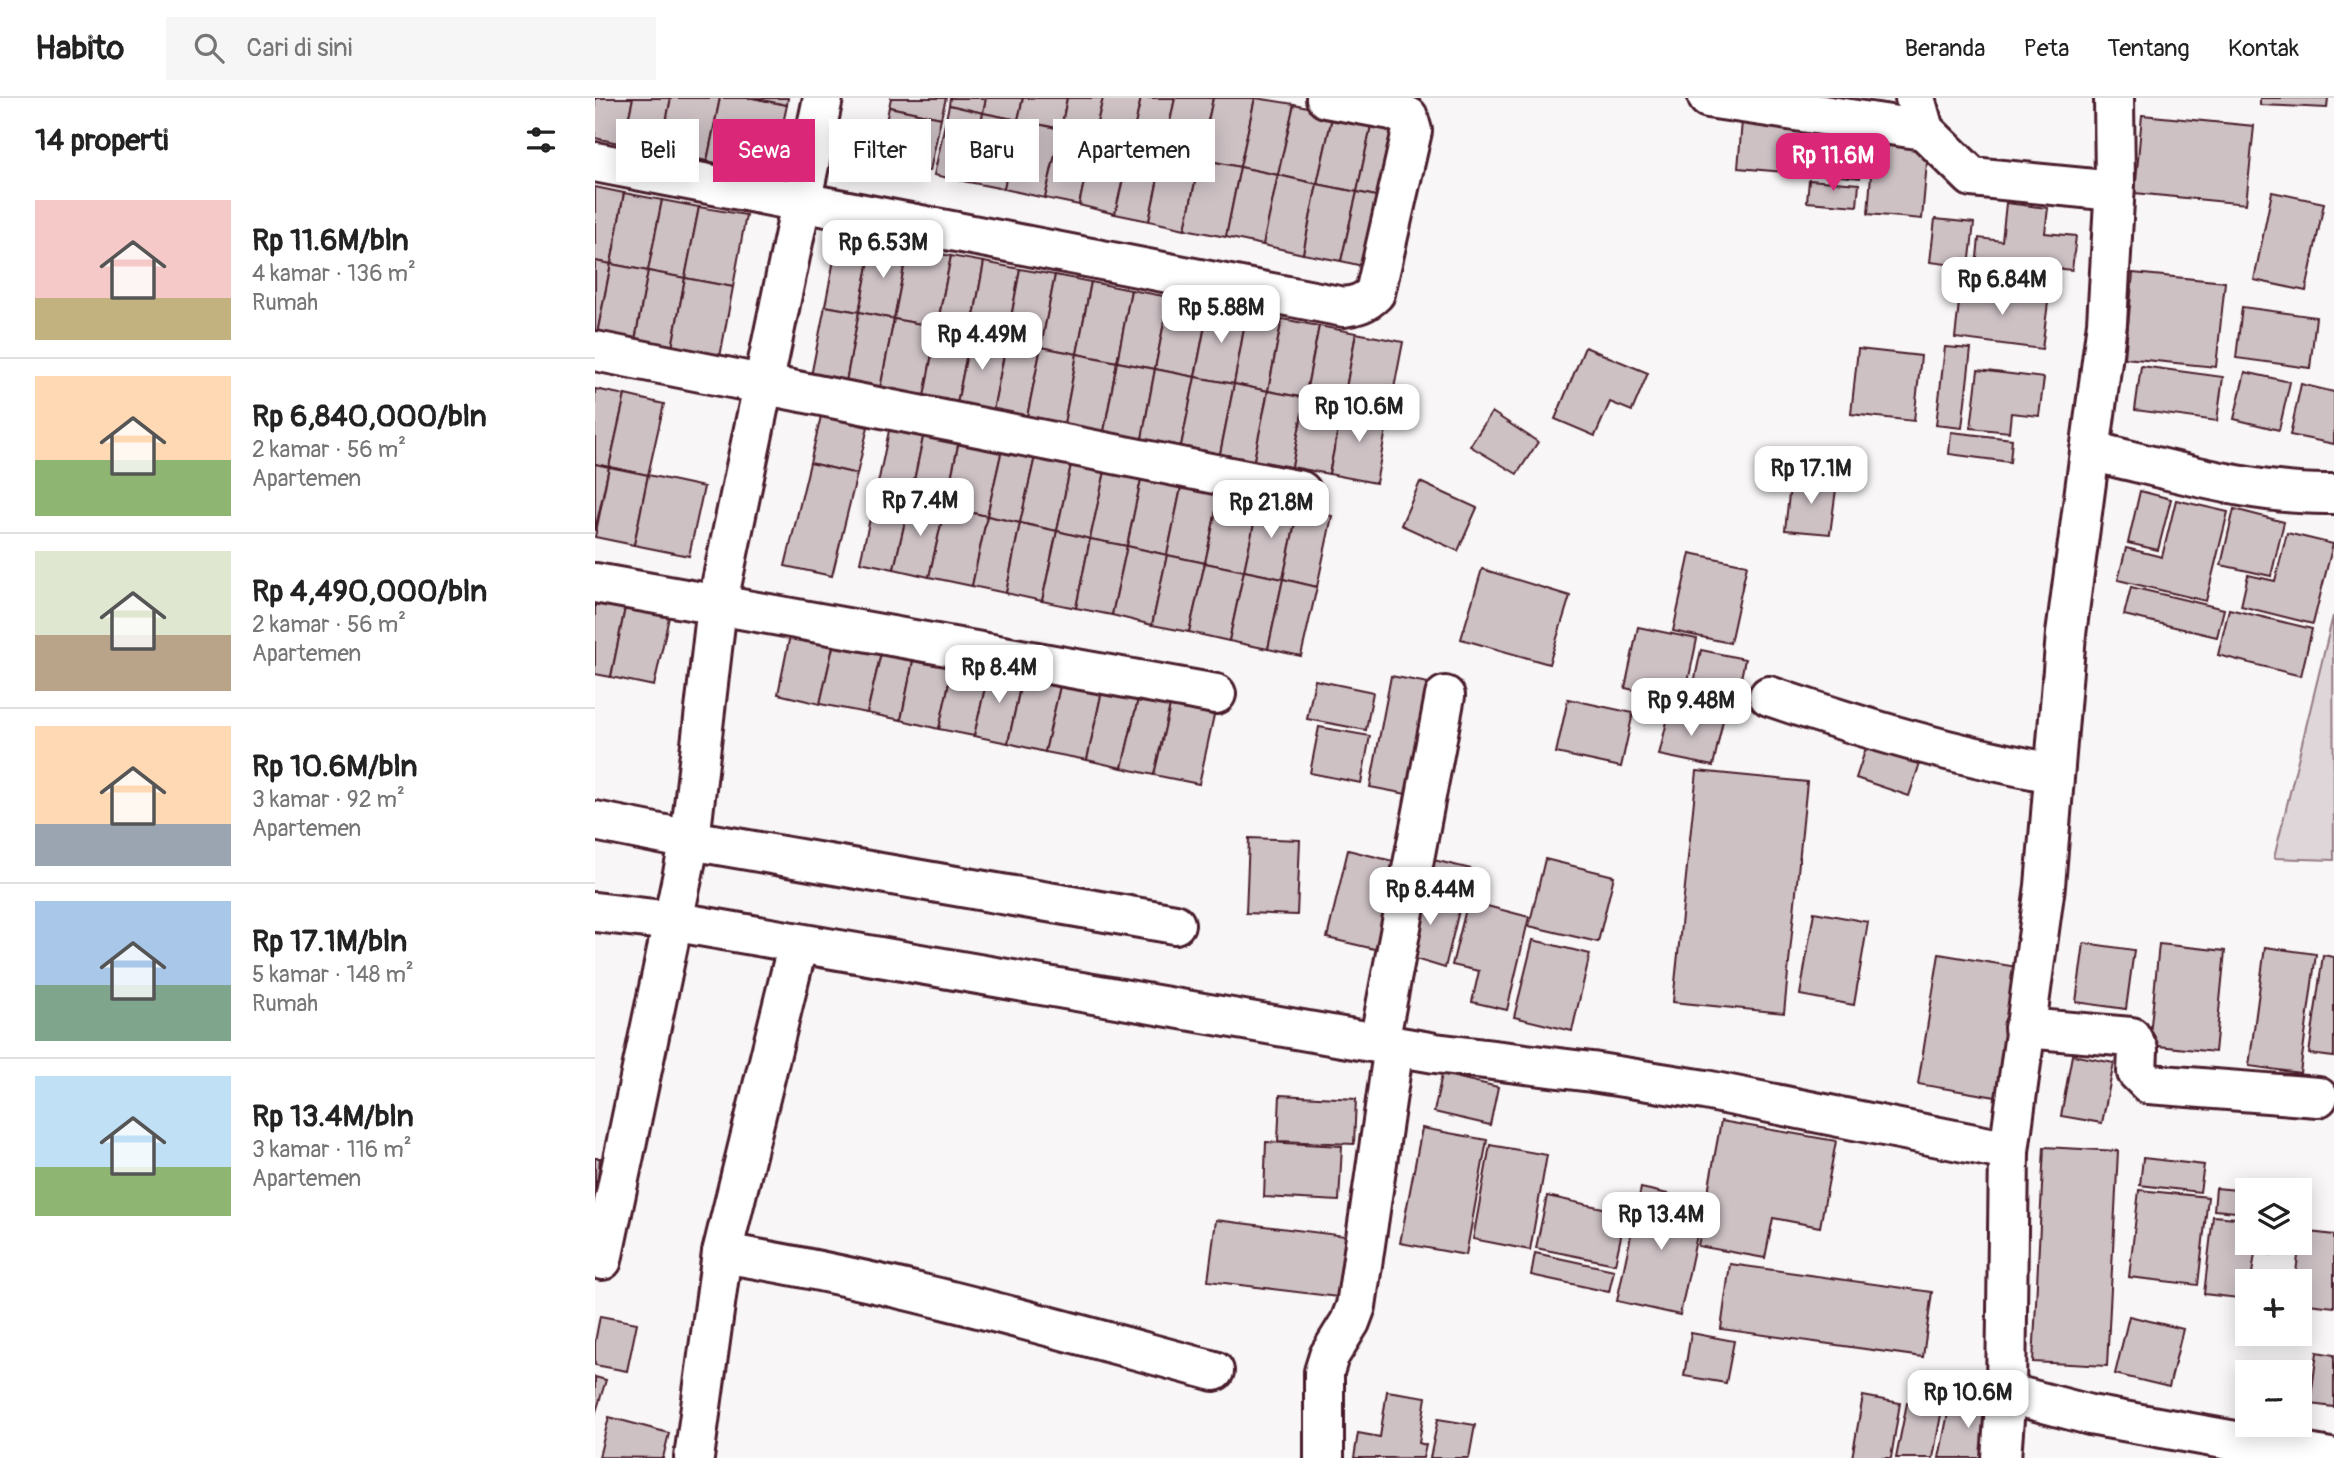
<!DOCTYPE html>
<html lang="id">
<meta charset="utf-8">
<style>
body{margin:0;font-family:Pangolin,sans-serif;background:#f6f6f6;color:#222;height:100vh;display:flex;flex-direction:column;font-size:26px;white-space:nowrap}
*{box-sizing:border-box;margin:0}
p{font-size:23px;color:#767676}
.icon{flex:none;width:38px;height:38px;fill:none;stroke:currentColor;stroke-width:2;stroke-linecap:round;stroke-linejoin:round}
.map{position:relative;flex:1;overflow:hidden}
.panel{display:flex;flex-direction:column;background:#fff;width:595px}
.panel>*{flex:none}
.guide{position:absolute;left:21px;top:21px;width:665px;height:63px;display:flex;gap:14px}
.tools{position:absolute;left:1640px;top:1080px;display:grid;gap:14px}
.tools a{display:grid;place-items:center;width:77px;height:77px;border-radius:0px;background:#fff;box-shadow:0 4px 18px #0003;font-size:35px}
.price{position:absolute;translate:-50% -60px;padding:0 16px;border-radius:14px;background:#fff;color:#222;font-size:23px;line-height:46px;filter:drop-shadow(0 2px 4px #0008)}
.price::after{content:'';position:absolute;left:50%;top:42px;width:21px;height:16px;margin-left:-10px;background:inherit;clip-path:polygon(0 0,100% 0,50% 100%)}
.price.active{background:#db2777;color:#fff}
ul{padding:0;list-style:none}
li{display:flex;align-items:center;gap:21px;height:175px;padding:0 35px}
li+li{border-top:2px solid #e0e0e0}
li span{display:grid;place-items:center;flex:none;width:196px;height:140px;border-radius:0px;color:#555}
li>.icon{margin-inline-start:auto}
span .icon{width:84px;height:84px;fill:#fffc;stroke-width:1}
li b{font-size:30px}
h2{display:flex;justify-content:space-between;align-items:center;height:84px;padding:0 35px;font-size:30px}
.tag{padding:0 24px;border-radius:0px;background:#fff;box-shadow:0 4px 18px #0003;font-size:24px;line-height:63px}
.tag.active{background:#db2777;color:#fff}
header{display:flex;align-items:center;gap:42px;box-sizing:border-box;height:98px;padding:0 35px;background:#fff;border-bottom:2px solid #e0e0e0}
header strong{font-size:33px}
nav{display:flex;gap:38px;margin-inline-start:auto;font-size:24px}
.search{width:490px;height:63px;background:#f6f6f6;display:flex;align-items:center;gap:18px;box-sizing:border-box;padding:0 24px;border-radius:0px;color:#767676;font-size:26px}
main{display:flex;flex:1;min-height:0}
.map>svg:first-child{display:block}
</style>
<header>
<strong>Habito</strong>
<div class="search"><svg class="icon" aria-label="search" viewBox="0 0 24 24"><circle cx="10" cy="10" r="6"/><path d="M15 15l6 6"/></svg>Cari di sini</div>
<nav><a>Beranda</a><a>Peta</a><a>Tentang</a><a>Kontak</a></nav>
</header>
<main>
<section class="panel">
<h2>14 properti<svg class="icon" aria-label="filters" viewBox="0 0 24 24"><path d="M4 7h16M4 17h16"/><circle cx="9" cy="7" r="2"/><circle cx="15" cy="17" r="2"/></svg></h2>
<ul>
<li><span style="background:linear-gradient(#f6c9c9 70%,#c2b280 0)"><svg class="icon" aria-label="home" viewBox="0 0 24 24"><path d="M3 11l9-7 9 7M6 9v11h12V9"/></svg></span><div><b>Rp 11.6M/bln</b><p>4 kamar · 136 m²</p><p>Rumah</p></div></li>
<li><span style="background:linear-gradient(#ffd9b3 60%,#8fb573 0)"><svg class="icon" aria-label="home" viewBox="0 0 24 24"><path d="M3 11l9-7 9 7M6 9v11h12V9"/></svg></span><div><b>Rp 6,840,000/bln</b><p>2 kamar · 56 m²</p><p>Apartemen</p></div></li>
<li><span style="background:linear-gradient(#dfe7d0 60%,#b9a48a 0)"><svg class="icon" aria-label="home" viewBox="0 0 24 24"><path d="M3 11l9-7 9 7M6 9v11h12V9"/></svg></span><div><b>Rp 4,490,000/bln</b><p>2 kamar · 56 m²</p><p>Apartemen</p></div></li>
<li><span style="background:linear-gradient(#ffd9b3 70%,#9aa5b1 0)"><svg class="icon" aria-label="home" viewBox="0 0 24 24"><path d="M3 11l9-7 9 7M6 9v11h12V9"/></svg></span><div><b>Rp 10.6M/bln</b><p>3 kamar · 92 m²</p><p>Apartemen</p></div></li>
<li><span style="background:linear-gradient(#a9c7e8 60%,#7fa58c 0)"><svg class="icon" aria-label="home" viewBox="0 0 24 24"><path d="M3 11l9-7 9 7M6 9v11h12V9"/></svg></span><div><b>Rp 17.1M/bln</b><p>5 kamar · 148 m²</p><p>Rumah</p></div></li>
<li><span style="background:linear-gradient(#bfe0f5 65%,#8fb573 0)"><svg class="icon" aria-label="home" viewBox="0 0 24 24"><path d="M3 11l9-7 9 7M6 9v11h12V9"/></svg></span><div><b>Rp 13.4M/bln</b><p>3 kamar · 116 m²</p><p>Apartemen</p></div></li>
</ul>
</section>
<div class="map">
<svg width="1739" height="1360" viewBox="0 0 1739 1360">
<rect width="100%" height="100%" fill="#f8f6f7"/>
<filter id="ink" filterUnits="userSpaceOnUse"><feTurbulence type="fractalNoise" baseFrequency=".0143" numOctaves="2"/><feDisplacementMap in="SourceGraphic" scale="14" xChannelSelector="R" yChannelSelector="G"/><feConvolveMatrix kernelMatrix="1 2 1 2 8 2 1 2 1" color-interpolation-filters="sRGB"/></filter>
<g filter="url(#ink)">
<!-- green -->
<path fill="#ded6d9" stroke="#947a82" stroke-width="2" d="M1738,518L1739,762L1679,760Z"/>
<!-- building -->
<g fill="#cdc1c4" stroke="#4a1f2b" stroke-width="2">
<path d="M0,0H38L28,46L0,40Z"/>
<path d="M38,0H76L65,53L28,46Z"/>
<path d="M76,0H125L112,63L65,53Z"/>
<path d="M125,0H158L192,7L177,77L112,63Z"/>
<path d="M158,0H193L192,7Z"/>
<path d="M296,0H351L346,20L294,9Z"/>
<path d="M355,0H391L388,15L354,7Z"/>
<path d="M391,0H428L423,22L388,15Z"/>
<path d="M428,0H472L466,31L423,22Z"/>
<path d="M472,0H508L499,38L466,31Z"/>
<path d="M508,0H546L536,46L499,38Z"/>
<path d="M546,0H580L569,53L536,46Z"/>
<path d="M580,0H618L605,61L569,53Z"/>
<path d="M618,0H660L645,69L605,61Z"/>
<path d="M660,0L699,6L683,77L645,69Z"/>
<path d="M1665,0H1733L1732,10L1665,7Z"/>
<path d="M699,6L738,15L722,86L683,77Z"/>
<path d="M354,7L388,15L373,84L339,77Z"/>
<path d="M294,9L346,20L335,73L283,62Z"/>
<path d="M388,15L423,22L409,91L373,84Z"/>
<path d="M738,15L777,23L762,94L722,86Z"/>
<path d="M1547,17L1659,28L1651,106L1540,95Z"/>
<path d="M423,22L466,31L450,100L409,91Z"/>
<path d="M777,23L810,30L795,101L762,94Z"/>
<path d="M1147,23L1207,29L1203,75L1143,70Z"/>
<path d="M466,31L499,38L484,107L450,100Z"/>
<path d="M1219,31L1269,36L1265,80L1214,75Z"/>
<path d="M1279,37L1334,42L1327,121L1273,116Z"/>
<path d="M499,38L536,46L520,116L484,107Z"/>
<path d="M536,46L569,53L554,123L520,116Z"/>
<path d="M569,53L605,61L590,131L554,123Z"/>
<path d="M605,61L645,69L631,139L590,131Z"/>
<path d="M645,69L683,77L668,147L631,139Z"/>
<path d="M683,77L722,86L708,156L668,147Z"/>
<path d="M1214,82L1264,86L1262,108L1212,104Z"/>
<path d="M722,86L762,94L746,163L708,156Z"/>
<path d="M0,89L29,95L16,166L0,163Z"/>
<path d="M762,94L795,101L780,171L746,163Z"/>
<path d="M1677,94L1729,105L1711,193L1659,182Z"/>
<path d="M29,95L67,102L53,173L16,166Z"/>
<path d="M67,102L104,109L90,180L53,173Z"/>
<path d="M1411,105L1453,110L1450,135L1481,138L1477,172L1446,169L1444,186L1380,179L1384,140L1407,143Z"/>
<path d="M104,109L151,117L138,189L90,180Z"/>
<path d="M1340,121L1379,125L1374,169L1335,164Z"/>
<path d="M244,136L278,142L264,214L230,208Z"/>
<path d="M278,142L313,149L299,221L264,214Z"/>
<path d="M313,149L356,158L342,229L299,221Z"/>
<path d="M356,158L389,164L376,235L342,229Z"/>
<path d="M0,163L16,166L2,236H0Z"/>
<path d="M389,164L425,171L412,242L376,235Z"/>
<path d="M16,166L53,173L40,243L2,236Z"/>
<path d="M425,171L460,177L446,249L412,242Z"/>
<path d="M53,173L90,180L77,250L40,243Z"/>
<path d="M1538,175L1630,184L1621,269L1530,260Z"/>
<path d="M460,177L496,184L482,256L446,249Z"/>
<path d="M90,180L138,189L125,259L77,250Z"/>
<path d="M496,184L536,192L522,264L482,256Z"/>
<path d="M1366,187L1454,197L1447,251L1360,240Z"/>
<path d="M536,192L574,199L560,271L522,264Z"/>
<path d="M574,199L614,207L600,279L560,271Z"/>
<path d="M614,207L652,214L639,286L600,279Z"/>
<path d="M230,208L264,214L251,284L216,278Z"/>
<path d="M1647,209L1721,219L1715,270L1641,260Z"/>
<path d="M264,214L299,221L285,291L251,284Z"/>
<path d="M652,214L687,221L673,293L639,286Z"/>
<path d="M299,221L342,229L329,299L285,291Z"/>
<path d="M687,221L724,228L710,300L673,293Z"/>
<path d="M724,228L761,235L748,307L710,300Z"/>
<path d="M342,229L376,235L362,306L329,299Z"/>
<path d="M376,235L412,242L398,313L362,306Z"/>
<path d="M761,235L808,244L794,316L748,307Z"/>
<path d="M412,242L446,249L432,319L398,313Z"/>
<path d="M446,249L482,256L469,326L432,319Z"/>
<path d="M990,249L1053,275L1037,313L1015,304L1000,338L960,321Z"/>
<path d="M1350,249L1376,251L1367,330L1341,327Z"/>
<path d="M1263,251L1326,258L1319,323L1256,316Z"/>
<path d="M482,256L522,264L509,334L469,326Z"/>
<path d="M522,264L560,271L547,341L509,334Z"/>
<path d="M1546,268L1628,279L1622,323L1540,312Z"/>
<path d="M560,271L600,279L586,348L547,341Z"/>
<path d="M1383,272L1449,280L1444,318L1416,315L1414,334L1376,330Z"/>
<path d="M1650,274L1695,284L1684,332L1639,321Z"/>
<path d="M600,279L639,286L625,356L586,348Z"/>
<path d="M639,286L673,293L659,362L625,356Z"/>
<path d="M1706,286L1739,294V346L1695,337Z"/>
<path d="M0,291L30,297L14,369L0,366Z"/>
<path d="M673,293L710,300L697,369L659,362Z"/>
<path d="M30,297L69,306L53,377L14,369Z"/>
<path d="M710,300L748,307L734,376L697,369Z"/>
<path d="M748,307L794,316L781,385L734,376Z"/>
<path d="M897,314L943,344L922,376L875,348Z"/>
<path d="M226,318L273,329L262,376L215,365Z"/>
<path d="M296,323L330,330L315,402L281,395Z"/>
<path d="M330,330L365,338L350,409L315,402Z"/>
<path d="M1356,334L1417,341L1415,364L1354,356Z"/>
<path d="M365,338L408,347L392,418L350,409Z"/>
<path d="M408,347L441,354L425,425L392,418Z"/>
<path d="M441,354L477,362L462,433L425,425Z"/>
<path d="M477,362L511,369L495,441L462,433Z"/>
<path d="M215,365L262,376L237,478L190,468Z"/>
<path d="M0,366L14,369L0,433Z"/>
<path d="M14,369L53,377L39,447L0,439Z"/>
<path d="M511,369L547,377L532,448L495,441Z"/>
<path d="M53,377L109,389L94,458L39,447Z"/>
<path d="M547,377L587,385L572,457L532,448Z"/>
<path d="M1196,379L1242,384L1235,436L1190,432Z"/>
<path d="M825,384L882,410L863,453L806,427Z"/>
<path d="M587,385L625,394L610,465L572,457Z"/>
<path d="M1545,393L1576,401L1563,452L1533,445Z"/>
<path d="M625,394L664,402L649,473L610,465Z"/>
<path d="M281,395L315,402L299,471L265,464Z"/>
<path d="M315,402L350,409L334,479L299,471Z"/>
<path d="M664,402L703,411L688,481L649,473Z"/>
<path d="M1581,402L1633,414L1611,503L1523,482L1531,450L1567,459Z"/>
<path d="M350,409L392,418L377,488L334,479Z"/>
<path d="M703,411L737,418L722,489L688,481Z"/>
<path d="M1639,411L1689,424L1676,478L1626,467Z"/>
<path d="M392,418L425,425L411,495L377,488Z"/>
<path d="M425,425L462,433L447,503L411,495Z"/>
<path d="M462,433L495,441L481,510L447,503Z"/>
<path d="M1692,435L1738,446L1718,526L1646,508L1653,477L1680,483Z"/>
<path d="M495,441L532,448L517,517L481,510Z"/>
<path d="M532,448L572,457L557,527L517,517Z"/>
<path d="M1095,455L1152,467L1135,545L1078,533Z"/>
<path d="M572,457L610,465L594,534L557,527Z"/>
<path d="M610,465L649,473L634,543L594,534Z"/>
<path d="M887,471L975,498L954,566L866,541Z"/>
<path d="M649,473L688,481L673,551L634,543Z"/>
<path d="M688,481L722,489L706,558L673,551Z"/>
<path d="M1536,489L1629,511L1622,539L1529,517Z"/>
<path d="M0,503L30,510L16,579L0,576Z"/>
<path d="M30,510L74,519L59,588L16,579Z"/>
<path d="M1634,511L1717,531L1706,578L1623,557Z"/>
<path d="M197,527L241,536L225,606L183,596Z"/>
<path d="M1043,529L1102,541L1089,603L1030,590Z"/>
<path d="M241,536L288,546L272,615L225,606Z"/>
<path d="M288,546L320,553L306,622L272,615Z"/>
<path d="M1106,552L1150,561L1139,614L1095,604Z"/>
<path d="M320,553L359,562L344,631L306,622Z"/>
<path d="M359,562L395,568L379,638L344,631Z"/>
<path d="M395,568L428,576L413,645L379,638Z"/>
<path d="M428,576L466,584L450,654L413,645Z"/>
<path d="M796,578L844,587L822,698L775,689Z"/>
<path d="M720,582L778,594L771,632L712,621Z"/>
<path d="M466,584L507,593L492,662L450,654Z"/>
<path d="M507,593L543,601L527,670L492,662Z"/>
<path d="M543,601L575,608L559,677L527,670Z"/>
<path d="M973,601L1038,615L1026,669L961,655Z"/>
<path d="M575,608L619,617L604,686L559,677Z"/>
<path d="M1075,611L1128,622L1118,668L1064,657Z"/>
<path d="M724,629L775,638L766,685L715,675Z"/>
<path d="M1275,638L1328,656L1314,698L1261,680Z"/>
<path d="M1102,673L1212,684L1189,915L1078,904Z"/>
<path d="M654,740L705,742L702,817L651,815Z"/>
<path d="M753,752L806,765L784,852L732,840Z"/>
<path d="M822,758L876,771L871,795L817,782Z"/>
<path d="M950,761L1019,778L1003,844L934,828Z"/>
<path d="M820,789L867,800L850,870L804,856Z"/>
<path d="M873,803L934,819L912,912L877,904L884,873L857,867Z"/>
<path d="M1219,814L1273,824L1259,907L1205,897Z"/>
<path d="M938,842L995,856L977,933L919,919Z"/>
<path d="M1489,845L1539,852L1531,911L1481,904Z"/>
<path d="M1564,846L1630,853L1620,954L1554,947Z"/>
<path d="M1670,849L1721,856L1705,975L1654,968Z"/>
<path d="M1344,856L1428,870L1407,1000L1323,986Z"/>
<path d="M1728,857L1739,859V959L1714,956Z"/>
<path d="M1477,957L1519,965L1507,1025L1466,1018Z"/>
<path d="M847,976L903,989L895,1027L839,1014Z"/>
<path d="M685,997L761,1001L759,1046L683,1043Z"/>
<path d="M1126,1023L1241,1043L1225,1129L1178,1120L1170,1160L1103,1148Z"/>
<path d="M827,1030L892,1042L871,1157L805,1145Z"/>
<path d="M671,1044L747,1048L744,1103L669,1099Z"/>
<path d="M895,1047L952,1057L935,1152L878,1141Z"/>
<path d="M1449,1049L1523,1053L1512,1268L1438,1264Z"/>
<path d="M0,1060H5L0,1112Z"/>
<path d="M1548,1060L1609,1067L1605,1094L1545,1087Z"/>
<path d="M1046,1090L1109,1104L1085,1217L1022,1203Z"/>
<path d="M1621,1090L1652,1093V1115L1619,1112Z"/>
<path d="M1544,1092L1613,1099L1603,1187L1534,1179Z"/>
<path d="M952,1098L1031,1115L1020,1166L941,1150Z"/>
<path d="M1618,1118L1652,1121V1144H1685L1684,1157L1660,1155L1656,1183H1652V1201L1609,1196Z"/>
<path d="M621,1122L767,1140L759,1201L613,1183Z"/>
<path d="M1706,1133L1739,1137V1209L1704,1205V1183H1700Z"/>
<path d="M940,1155L1019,1172L1014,1194L936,1177Z"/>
<path d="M1135,1166L1337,1194L1328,1259L1126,1231Z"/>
<path d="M5,1218L42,1225L32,1273L0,1267V1244Z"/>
<path d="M1534,1218L1588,1231L1574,1289L1520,1276Z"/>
<path d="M1096,1235L1139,1243L1131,1285L1089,1278Z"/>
<path d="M1722,1254L1739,1257V1309L1715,1306Z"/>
<path d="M0,1279L11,1282L0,1317Z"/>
<path d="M792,1293L831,1299L824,1345L831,1347L828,1360H759L763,1335L785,1339Z"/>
<path d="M1268,1298L1305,1305L1296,1360H1257Z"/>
<path d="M1356,1300L1401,1308L1392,1360H1344Z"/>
<path d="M1312,1305L1347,1311L1338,1360H1301Z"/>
<path d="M14,1319L74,1335L68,1360L4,1359Z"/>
<path d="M843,1321L880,1327L874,1360H835Z"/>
</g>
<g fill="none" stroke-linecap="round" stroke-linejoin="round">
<!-- minor casing -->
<g stroke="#4a1f2b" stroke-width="44">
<g id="minor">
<path d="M1113,0L1329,32"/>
<path d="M1320,0L1329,32L1377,79L1519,93"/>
<path d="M0,64L749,209C762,207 770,205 780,195L817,33L813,19L797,12L731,0"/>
<path d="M0,253L706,393"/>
<path d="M1495,353C1574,371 1658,398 1739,396"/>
<path d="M0,485L621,596"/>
<path d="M1174,598C1268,630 1361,658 1459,675"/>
<path d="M0,723L95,742L580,826"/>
<path d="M0,814L76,823L840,955L997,974L1110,992L1414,1053"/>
<path d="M1429,930L1536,939L1543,952L1542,974L1554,986L1723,999"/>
<path d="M784,945L850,598"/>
<path d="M127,1155C294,1182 456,1229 619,1273"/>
<path d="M7,1162L95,742L122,508L228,0"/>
<path d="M1411,1295L1495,1317L1735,1360"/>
<path d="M99,1360L127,1155L203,845"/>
<path d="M729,1360V1274L734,1258L755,1224L761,1208L799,948"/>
<path d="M1406,1360L1411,1295L1414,1053L1450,788L1471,536L1512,225L1520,86L1519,0"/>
</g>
</g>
<!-- minor -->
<use href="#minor" stroke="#fff" stroke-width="38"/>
</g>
</g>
</svg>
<div class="tools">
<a><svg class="icon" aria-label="layers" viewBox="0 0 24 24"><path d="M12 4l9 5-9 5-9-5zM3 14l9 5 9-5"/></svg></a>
<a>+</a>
<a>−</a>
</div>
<b class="price active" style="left:1238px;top:95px">Rp 11.6M</b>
<b class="price" style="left:288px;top:182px">Rp 6.53M</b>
<b class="price" style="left:1407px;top:219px">Rp 6.84M</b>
<b class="price" style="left:626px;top:247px">Rp 5.88M</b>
<b class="price" style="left:387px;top:274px">Rp 4.49M</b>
<b class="price" style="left:764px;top:346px">Rp 10.6M</b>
<b class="price" style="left:1216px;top:408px">Rp 17.1M</b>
<b class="price" style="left:325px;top:440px">Rp 7.4M</b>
<b class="price" style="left:676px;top:442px">Rp 21.8M</b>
<b class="price" style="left:404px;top:607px">Rp 8.4M</b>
<b class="price" style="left:1096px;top:640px">Rp 9.48M</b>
<b class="price" style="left:835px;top:829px">Rp 8.44M</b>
<b class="price" style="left:1066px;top:1154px">Rp 13.4M</b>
<b class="price" style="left:1373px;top:1332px">Rp 10.6M</b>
<div class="guide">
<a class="tag">Beli</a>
<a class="tag active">Sewa</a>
<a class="tag">Filter</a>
<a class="tag">Baru</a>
<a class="tag">Apartemen</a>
</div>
</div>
</main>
